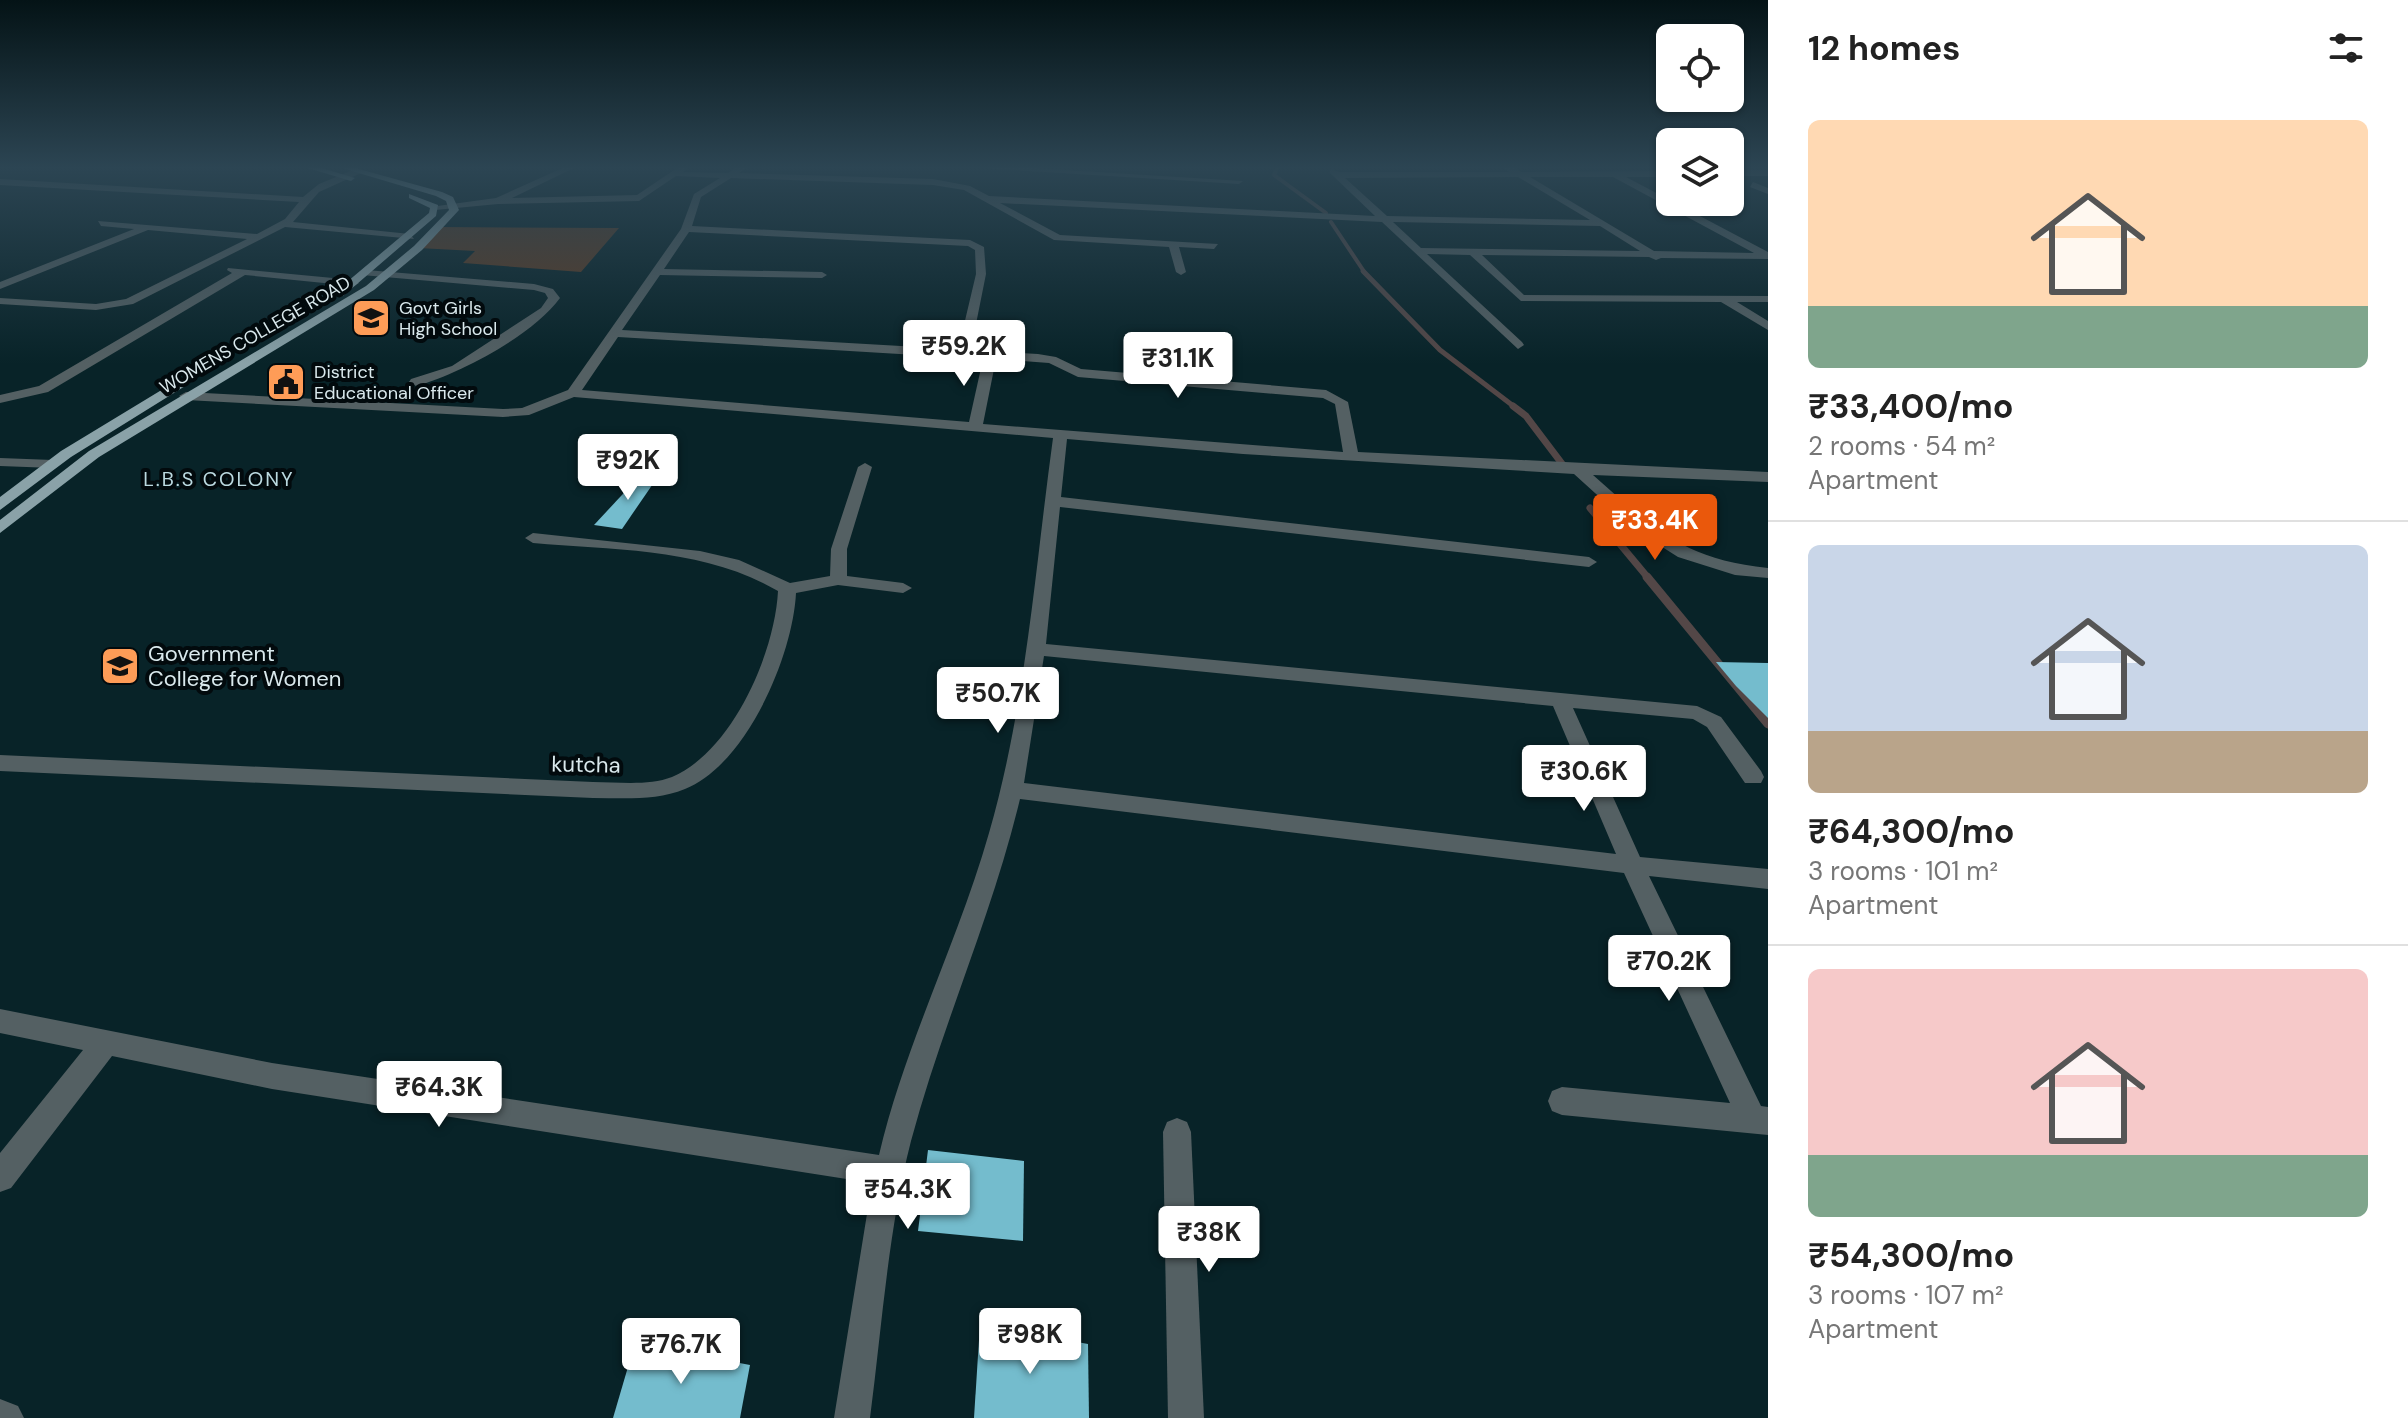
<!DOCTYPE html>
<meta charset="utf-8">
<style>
body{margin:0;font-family:"DM Sans",sans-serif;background:#f2f2f2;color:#222;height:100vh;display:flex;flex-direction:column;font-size:30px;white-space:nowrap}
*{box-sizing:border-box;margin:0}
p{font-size:26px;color:#767676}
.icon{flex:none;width:44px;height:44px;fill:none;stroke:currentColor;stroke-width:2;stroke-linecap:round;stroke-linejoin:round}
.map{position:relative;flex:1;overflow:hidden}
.side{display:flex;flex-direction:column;background:#fff;width:640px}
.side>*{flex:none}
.tools{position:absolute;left:1656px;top:24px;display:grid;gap:16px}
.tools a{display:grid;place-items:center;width:88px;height:88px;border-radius:12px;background:#fff;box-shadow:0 2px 6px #0004;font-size:40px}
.price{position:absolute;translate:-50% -68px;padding:0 18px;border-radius:8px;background:#fff;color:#222;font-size:26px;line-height:52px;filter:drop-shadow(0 2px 4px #0008)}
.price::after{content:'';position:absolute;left:50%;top:48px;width:24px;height:18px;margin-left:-12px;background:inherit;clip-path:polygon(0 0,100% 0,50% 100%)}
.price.on{background:#ea580c;color:#fff}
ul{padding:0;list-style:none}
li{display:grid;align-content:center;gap:16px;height:424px;padding:0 40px}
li+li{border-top:2px solid #e0e0e0}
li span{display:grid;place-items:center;height:248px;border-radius:12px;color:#555}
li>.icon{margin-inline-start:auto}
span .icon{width:144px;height:144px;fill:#fffc;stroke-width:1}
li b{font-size:34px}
h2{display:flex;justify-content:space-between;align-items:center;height:96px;padding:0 40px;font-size:34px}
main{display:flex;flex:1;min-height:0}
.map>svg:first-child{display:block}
</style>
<main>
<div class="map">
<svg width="1768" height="1418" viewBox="0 0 1768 1418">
<rect width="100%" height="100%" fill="#082328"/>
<!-- green -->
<path fill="#5f3b22" d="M436,227L619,228L581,272L463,263L475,251L418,248Z"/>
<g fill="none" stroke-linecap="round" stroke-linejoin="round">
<!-- stream-far3 -->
<g stroke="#534747" stroke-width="4">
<path d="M1278,166L1274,175L1326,213"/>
<path d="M1331,222L1365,273"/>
</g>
<!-- stream-far2 -->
<path stroke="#534747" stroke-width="5" d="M1363,271L1440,350L1516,408"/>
<!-- stream-far1 -->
<g stroke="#534747" stroke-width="7">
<path d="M1513,406L1526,416L1563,465"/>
<path d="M1590,508L1649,579"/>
</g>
<!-- stream -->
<path stroke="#534747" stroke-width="9" d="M1647,577L1768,724"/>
</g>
<!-- building -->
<g fill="#74bccd">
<path d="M648,467L659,475L622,529L594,525Z"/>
<path d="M1716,662L1768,663V718L1736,686Z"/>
<path d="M928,1150L1024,1161L1023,1241L918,1231Z"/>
<path d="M980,1324L1088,1344L1089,1418H974Z"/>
<path d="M635,1343L750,1365L740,1418H613Z"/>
</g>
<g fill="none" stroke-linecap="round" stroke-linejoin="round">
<!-- minor -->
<g fill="#546063" fill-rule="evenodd">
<path d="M567,166H578L512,198L637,195L680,166H690L683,172L728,173L739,166H749L739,173L933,179L970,186L989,196L1375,216L1330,173V169L1339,172H1509L1501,166H1511L1521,172L1670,171V177H1626L1768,252V259L1661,258L1656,260L1649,257L1482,255L1524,295L1768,296V302H1737L1768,321V330L1721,302L1521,301L1470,255L1427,254L1522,342L1524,345L1518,349L1382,222L1000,203L1060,235L1218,244L1214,249L1179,247L1186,272L1181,275L1176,272L1169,247L1054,240L964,190L933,185L731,178L701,197L692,226L970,240L984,247L986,274L975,329L969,333L963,329L976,274L975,250L968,246L689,232L664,269L822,272L827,275L822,278L660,275L622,330L1038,354L1056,357L1081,369L1326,390L1348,402L1358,452L1768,472V482L1593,475C1654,529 1683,559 1768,568V578L1735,575L1678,557L1637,531L1574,474L1243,454L1067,439L1061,497L1589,557L1597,562L1589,567L1060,507L1046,644L1697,706L1721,717L1761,771L1764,777L1761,783H1745L1707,727L1693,719L1573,708L1640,857L1768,869V889L1649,876L1761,1106L1768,1107V1135L1562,1115L1552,1111L1548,1101L1552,1091L1562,1087L1730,1103L1624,873L1020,799C992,916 942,1025 911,1141C888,1231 882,1326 870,1418H834L872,1183L272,1089L112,1056L11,1188L0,1192V1153L83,1050L0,1033V1009L272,1063L879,1155C905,1044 958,942 989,833C1026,705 1035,569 1053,438L574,397L529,415L503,417L186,400L179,396L186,392L503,409L522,408L568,390L681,229L694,194L720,178L676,176L639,201L498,204L435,210L430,207L496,198ZM1518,177L1590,220L1387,216L1345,178ZM1530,177H1613L1754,253L1654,251ZM1393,222L1600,226L1640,251L1421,248ZM618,337L983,359L969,422L582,390ZM996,359L1049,363L1078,377L1323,398L1335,404L1343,452L983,424ZM1044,656L1553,706L1616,854L1024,783Z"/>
<path d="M949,166H1000L1243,181L1239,184Z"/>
<path d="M358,168L361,173L319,192L293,222L410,234L414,239L285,227L133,304L96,310L0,304V298L96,304L126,299L247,239L148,230L0,289V282L134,229L101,226L98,221L257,234L285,219L299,202L0,185V179L303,197L319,184Z"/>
<rect x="1730" y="170" width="38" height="6"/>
<path d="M1753,182L1768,188V194L1750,187Z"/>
<path d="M228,268L354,280L359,283L354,286L245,275L48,392L0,403V395L39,386L232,273L227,270Z"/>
<path d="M366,270L534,284L553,289L560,298C533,335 460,374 416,386L409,382L411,379L452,366L541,308L548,298L545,293L534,290L362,275L361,273Z"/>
<path d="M0,458L53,460L60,464L53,468L0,466Z"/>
<path d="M865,463L872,467L847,549V576L903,583L912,588L903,593L838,585L796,593C793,655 747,764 685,789C656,801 624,798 593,798L0,771V755L593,782C618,782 649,786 672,777C733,751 775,652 778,591C705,548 615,550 533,543L525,538L533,533L700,551L739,560L790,583L830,576L831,549L858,467Z"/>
<path d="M1177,1118L1187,1122L1191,1132L1204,1418H1168L1163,1132L1167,1122Z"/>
<path d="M0,1399L18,1406L24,1418H0Z"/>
</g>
<!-- major -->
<g fill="#8aa2a8" fill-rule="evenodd">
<path d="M301,166H315L355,178L351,181Z"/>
<path d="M335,166H348L442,192L453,197L459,210L422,250L374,290L99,457L0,533V520L89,451L366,286L414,246L449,210L446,201L436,196Z"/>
<path d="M409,194L438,205L436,216L343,296H335V292L429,213L430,208L409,198Z"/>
<path d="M178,380L190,383L71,457L0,510V497L61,451Z"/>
</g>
</g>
<!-- sky -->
<linearGradient id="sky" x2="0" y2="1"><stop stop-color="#041316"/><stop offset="0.46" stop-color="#2c4553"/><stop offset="1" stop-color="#2c4553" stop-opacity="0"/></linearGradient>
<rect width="1768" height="364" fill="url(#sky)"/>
<!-- icons -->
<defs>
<g id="school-square" transform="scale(2)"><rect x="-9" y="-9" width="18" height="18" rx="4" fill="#fe9c57" stroke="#020a0d"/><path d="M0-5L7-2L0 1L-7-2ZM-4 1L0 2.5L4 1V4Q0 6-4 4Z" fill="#111"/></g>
<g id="civic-square" transform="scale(2)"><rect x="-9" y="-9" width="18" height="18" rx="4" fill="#fe9c57" stroke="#020a0d"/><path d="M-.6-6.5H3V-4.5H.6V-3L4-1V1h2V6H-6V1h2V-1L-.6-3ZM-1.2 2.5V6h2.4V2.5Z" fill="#111"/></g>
<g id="university-square" transform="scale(2)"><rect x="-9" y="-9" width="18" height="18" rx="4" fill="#fe9c57" stroke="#020a0d"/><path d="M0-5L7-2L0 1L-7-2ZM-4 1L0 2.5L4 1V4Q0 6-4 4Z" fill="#111"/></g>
</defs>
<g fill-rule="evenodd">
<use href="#school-square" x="371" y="318"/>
<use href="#civic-square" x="286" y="382"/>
<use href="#university-square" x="120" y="666"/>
</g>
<g text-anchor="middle" stroke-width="8" stroke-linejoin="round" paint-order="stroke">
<!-- far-poi labels -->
<g font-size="18" fill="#dae9ed" stroke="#020a0d" text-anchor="start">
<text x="399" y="314">Govt Girls<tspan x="399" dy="21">High School</tspan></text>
<text x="314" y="378">District<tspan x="314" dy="21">Educational Officer</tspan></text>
</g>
<!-- far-street labels -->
<g font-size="18" fill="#dae9ed" stroke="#020a0d">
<text transform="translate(255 335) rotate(-30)" y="6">WOMENS COLLEGE ROAD</text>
</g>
<!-- far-neighbourhood labels -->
<g font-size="20" letter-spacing="2" fill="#bbd9e0" stroke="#020a0d">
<text x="219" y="486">L.B.S COLONY</text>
</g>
<!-- poi labels -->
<g font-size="22" fill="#dae9ed" stroke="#020a0d" text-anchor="start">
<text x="148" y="661">Government<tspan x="148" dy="25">College for Women</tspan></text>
</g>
<!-- street labels -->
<g font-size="22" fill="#dae9ed" stroke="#020a0d">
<text transform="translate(586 764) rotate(1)" y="8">kutcha</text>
</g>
</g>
</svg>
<div class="tools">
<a><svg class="icon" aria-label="locate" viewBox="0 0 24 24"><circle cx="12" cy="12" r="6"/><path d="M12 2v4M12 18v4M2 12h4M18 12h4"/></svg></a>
<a><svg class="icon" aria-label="layers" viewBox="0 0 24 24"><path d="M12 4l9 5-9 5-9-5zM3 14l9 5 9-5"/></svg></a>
</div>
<b class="price" style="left:964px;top:388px">₹59.2K</b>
<b class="price" style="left:1178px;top:400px">₹31.1K</b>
<b class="price" style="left:628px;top:502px">₹92K</b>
<b class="price on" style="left:1655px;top:562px">₹33.4K</b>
<b class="price" style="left:998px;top:735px">₹50.7K</b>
<b class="price" style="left:1584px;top:813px">₹30.6K</b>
<b class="price" style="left:1669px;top:1003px">₹70.2K</b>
<b class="price" style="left:439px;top:1129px">₹64.3K</b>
<b class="price" style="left:908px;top:1231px">₹54.3K</b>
<b class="price" style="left:1209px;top:1274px">₹38K</b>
<b class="price" style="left:1030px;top:1376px">₹98K</b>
<b class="price" style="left:681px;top:1386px">₹76.7K</b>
</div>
<section class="side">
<h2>12 homes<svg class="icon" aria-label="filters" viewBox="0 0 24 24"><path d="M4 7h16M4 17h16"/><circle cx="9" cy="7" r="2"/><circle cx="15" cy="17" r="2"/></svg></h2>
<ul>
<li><span style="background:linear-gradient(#ffd9b3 75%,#7fa58c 0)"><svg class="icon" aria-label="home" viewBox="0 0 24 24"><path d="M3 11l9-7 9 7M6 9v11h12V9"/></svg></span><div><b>₹33,400/mo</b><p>2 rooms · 54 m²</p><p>Apartment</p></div></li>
<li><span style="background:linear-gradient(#c9d6e8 75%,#b9a48a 0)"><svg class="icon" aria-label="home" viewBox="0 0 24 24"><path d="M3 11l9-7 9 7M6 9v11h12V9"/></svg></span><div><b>₹64,300/mo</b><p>3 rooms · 101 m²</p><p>Apartment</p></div></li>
<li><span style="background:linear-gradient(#f6c9c9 75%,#7fa58c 0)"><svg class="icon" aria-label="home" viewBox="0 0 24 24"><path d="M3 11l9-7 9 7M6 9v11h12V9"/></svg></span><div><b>₹54,300/mo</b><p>3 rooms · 107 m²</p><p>Apartment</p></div></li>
</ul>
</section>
</main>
